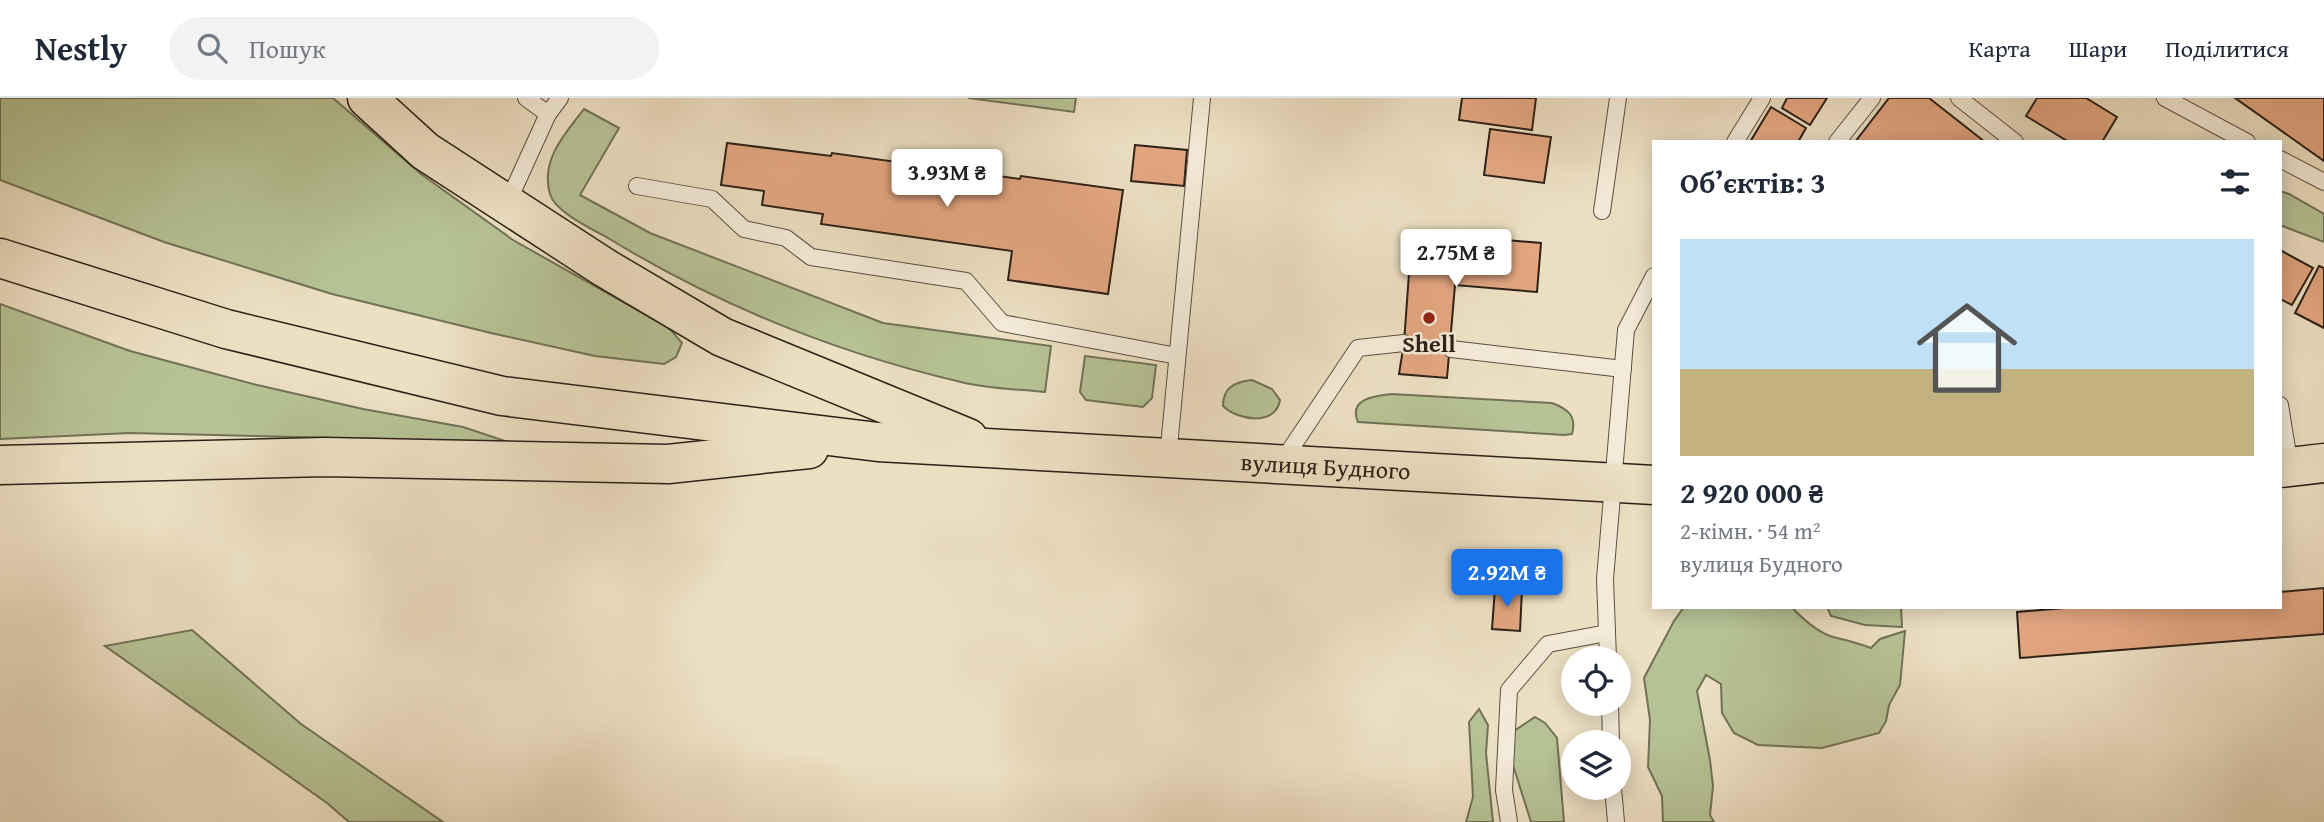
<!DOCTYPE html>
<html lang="uk">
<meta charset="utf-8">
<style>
body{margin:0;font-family:"Gentium Book Plus",serif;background:#f2f2f3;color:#1f2937;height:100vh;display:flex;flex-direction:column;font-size:26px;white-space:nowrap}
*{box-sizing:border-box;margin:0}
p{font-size:23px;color:#747a83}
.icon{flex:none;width:38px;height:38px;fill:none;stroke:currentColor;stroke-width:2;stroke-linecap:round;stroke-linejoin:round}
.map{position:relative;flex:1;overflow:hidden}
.sheet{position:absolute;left:1652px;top:42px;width:630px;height:469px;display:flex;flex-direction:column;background:#fff;border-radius:0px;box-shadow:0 4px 18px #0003}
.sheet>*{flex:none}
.fabs{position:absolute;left:1561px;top:548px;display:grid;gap:14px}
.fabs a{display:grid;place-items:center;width:70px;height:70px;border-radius:50%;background:#fff;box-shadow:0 4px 18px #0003;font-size:35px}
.price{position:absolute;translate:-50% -60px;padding:0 16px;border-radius:7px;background:#fff;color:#222;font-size:23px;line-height:46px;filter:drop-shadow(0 2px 4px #0008)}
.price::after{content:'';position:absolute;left:50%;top:42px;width:21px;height:16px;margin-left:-10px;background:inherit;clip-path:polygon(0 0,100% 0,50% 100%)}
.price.selected{background:#1a73e8;color:#fff}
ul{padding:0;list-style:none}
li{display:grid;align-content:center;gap:14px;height:371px;padding:0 28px}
li span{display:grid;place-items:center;height:217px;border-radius:0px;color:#555}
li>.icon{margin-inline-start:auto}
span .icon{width:126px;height:126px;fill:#fffc;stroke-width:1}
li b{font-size:30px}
h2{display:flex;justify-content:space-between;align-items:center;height:84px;padding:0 28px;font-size:30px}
header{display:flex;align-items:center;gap:42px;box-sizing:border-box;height:98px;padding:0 35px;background:#fff;border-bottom:2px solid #e0e1e3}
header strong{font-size:33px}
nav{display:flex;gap:38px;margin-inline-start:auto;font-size:24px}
.search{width:490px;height:63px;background:#f2f2f3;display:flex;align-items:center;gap:18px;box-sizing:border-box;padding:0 24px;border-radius:38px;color:#747a83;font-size:26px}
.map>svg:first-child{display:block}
</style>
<header>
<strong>Nestly</strong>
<div class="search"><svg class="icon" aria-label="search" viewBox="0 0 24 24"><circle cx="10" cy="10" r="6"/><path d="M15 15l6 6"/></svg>Пошук</div>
<nav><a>Карта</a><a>Шари</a><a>Поділитися</a></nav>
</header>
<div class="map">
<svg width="2324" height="724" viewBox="0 0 2324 724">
<rect width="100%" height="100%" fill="#ecdfc2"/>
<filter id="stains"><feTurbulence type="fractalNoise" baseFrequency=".00286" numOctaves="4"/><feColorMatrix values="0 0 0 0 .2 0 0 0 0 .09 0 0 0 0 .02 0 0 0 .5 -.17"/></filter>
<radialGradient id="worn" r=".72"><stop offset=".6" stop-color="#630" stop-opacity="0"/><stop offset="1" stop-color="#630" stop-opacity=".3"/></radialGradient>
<!-- green -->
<g fill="#b6c295" stroke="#717256" stroke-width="2">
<path d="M0,0H333L421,76L513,142L669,230L682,245L676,259L664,266L595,258L491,235L332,196L164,144L0,82Z"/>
<path d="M968,0H1076L1074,14Z"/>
<path d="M584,11L619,30L580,97L650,135L883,225L1051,248L1045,294C1018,291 988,291 961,284C837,255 716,206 608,140C592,131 555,114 550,96C540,62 565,36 584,11Z"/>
<path d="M2280,93L2289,96L2324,116V144L2280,127Z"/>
<path d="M0,206L130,253L257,287L363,311L463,329L508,344L130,335L0,341Z"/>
<path d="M1085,258L1156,267L1152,300L1143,309L1086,302L1080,294Z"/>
<path d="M1252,282L1272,291L1280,302C1276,328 1238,323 1223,308C1223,289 1235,284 1252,282Z"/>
<path d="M1391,296L1552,305C1568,311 1577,318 1572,336L1564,337L1358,324C1348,301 1374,298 1391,296Z"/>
<path d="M1684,509H1792C1801,520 1819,535 1833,539C1846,542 1858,545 1871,550L1880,541L1905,533L1900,587L1889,607L1886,623L1879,635L1822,650L1758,647L1734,635L1722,615L1721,586L1706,577L1697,593L1710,662L1713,688L1710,717L1714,724H1663L1662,698L1648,669L1650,622L1644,580L1674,523Z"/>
<path d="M1827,509H1901L1902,529L1865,527L1831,518Z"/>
<path d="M192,532L301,626L443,724H349L327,705L105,548Z"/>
<path d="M1479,611L1488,627L1486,655L1493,724H1466L1473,699L1469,624Z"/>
<path d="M1535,619L1545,625L1557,640L1564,724H1531L1512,664L1514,633Z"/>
</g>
<!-- building -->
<g fill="#e3a681" stroke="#2c2117" stroke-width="2">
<path d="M1462,0H1536L1532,32L1459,22Z"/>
<path d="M1787,0H1827L1810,27L1782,10Z"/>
<path d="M1889,0H1929L1985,44H1855Z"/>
<path d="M2037,0H2086L2117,19L2102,44H2069L2026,18Z"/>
<path d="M2235,0H2324V63Z"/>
<path d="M1771,9L1806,30L1798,44H1750Z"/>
<path d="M1490,31L1551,39L1544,85L1484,77Z"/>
<path d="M727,45L831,58L832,55L1020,81L1021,78L1123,92L1108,196L1008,182L1012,153L821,126L823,116L762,107L764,93L721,87Z"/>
<path d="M1135,47L1187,52L1184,88L1131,83Z"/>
<path d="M1412,134L1541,145L1537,194L1455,187L1447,280L1399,276L1404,245Z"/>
<path d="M2280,152L2313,170L2292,207L2280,201Z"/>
<path d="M2319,168L2324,170V230L2295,215Z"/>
<path d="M1495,490L1522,491L1520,533L1492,531Z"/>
<path d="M2324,490V536L2020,560L2017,514L2077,509H2280V494Z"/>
</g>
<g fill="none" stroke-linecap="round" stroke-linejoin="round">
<!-- lane casing -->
<g stroke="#5c5042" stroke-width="18">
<g id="lane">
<path d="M526,0L548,16"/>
<path d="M1959,0L2015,44"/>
<path d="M2165,0L2247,44"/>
<path d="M1735,44L1762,0"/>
<path d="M1837,44L1872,0"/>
<path d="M2280,61L2324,84"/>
<path d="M637,88L712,101L744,131L786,140L811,159L966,183L1002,225L1177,258"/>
<path d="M507,106L548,16L560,0"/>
<path d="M1602,113L1618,0"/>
<path d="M1451,251L1623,271"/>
<path d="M2280,307L2290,369"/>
<path d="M1168,359L1202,0"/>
<path d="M1282,364L1358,250L1404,245"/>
<path d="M1608,560L1605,481L1626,232L1654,178"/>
<path d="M1610,606L1611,644"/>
<path d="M1613,690L1616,724"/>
<path d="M1509,724L1504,692L1509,592L1548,546L1607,535"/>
</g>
</g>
<!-- highway casing -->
<g stroke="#2c2117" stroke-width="41">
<g id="highway">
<path d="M367,0L425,53L605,170L722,239L968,340"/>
<path id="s1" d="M0,160L226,231L502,298L878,344L1654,387"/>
<path d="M0,367L325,359L668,366L809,351"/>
<path d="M2280,370L2324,365"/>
</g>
</g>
<!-- lane -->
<use href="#lane" stroke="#f3ead7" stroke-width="16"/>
<!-- highway -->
<use href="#highway" stroke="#ecdfc2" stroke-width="38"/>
</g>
<!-- markers -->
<circle fill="#8f2418" stroke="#f3ead7" stroke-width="2.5" cx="1429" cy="220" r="7"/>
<g text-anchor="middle" stroke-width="5" stroke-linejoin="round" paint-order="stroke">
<!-- poi labels -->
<g font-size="24" font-weight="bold" fill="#2c2117" stroke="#f3ead7">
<text x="1429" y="254">Shell</text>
</g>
<!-- street labels -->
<g font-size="24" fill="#2c2117" stroke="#f3ead7">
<text dy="8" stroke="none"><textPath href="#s1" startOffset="1348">вулиця Будного</textPath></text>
</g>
</g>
<rect width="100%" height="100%" filter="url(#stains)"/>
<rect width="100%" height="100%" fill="url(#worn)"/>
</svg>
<div class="fabs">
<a><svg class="icon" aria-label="locate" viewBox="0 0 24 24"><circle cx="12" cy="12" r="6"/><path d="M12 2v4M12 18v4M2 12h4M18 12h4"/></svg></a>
<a><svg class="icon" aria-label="layers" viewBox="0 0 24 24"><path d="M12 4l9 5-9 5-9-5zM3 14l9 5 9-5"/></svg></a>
</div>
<b class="price" style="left:947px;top:111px">3.93M ₴</b>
<b class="price" style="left:1456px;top:191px">2.75M ₴</b>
<b class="price selected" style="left:1507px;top:511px">2.92M ₴</b>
<section class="sheet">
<h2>Об’єктів: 3<svg class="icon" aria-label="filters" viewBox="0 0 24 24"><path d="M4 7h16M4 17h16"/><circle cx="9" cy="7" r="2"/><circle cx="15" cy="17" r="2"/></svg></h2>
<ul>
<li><span style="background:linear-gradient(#bfe0f5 60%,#c2b280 0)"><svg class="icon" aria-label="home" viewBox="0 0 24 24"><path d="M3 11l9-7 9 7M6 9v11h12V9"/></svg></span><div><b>2 920 000 ₴</b><p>2-кімн. · 54 m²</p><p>вулиця Будного</p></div></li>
</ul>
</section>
</div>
